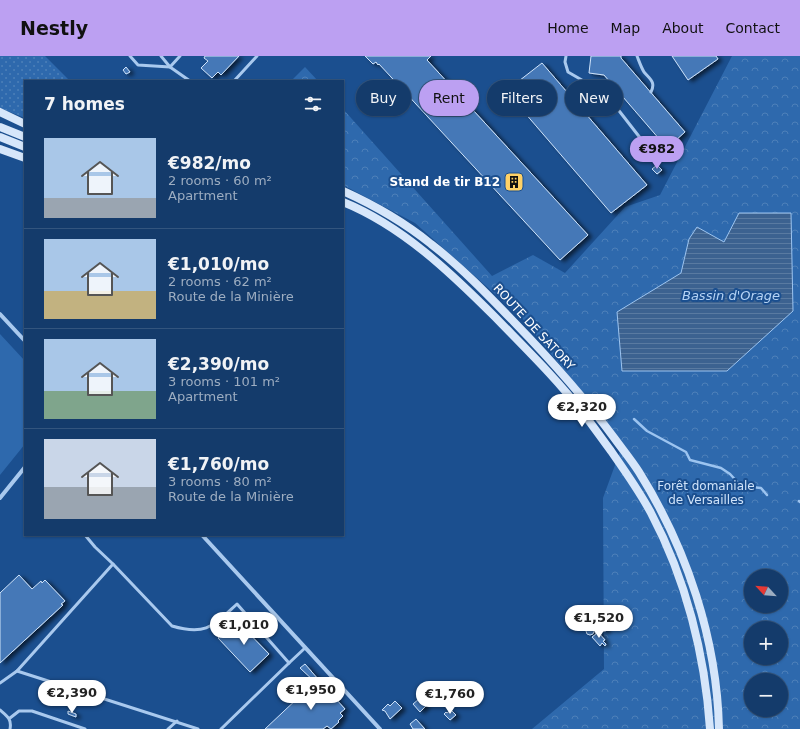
<!DOCTYPE html>
<meta charset="utf-8">
<style>
body{margin:0;font-family:"DejaVu Sans",sans-serif;background:#1d4271;color:#f1f3f6;height:100vh;display:flex;flex-direction:column;font-size:15px;white-space:nowrap}
*{box-sizing:border-box;margin:0}
p{font-size:13px;color:#9dadc1}
.icon{flex:none;width:22px;height:22px;fill:none;stroke:currentColor;stroke-width:2;stroke-linecap:round;stroke-linejoin:round}
.map{position:relative;flex:1;overflow:hidden}
.sheet{position:absolute;left:24px;top:24px;width:320px;height:456px;display:flex;flex-direction:column;background:#143b6b;border-radius:0px;box-shadow:0 1px 3px #0004,0 0 0 1px #33557e}
.sheet>*{flex:none}
.banner{position:absolute;left:356px;top:24px;width:380px;height:36px;display:flex;gap:8px}
.needle{width:26px;rotate:296deg}
.buttons{position:absolute;left:744px;top:513px;display:grid;gap:8px}
.buttons a{display:grid;place-items:center;width:44px;height:44px;border-radius:50%;background:#143b6b;box-shadow:0 1px 3px #0004,0 0 0 1px #33557e;font-size:20px}
.price{position:absolute;translate:-50% -34px;padding:0 9px;border-radius:14px;background:#fff;color:#222;font-size:13px;line-height:26px;filter:drop-shadow(0 1px 2px #0008)}
.price::after{content:'';position:absolute;left:50%;top:24px;width:12px;height:9px;margin-left:-6px;background:inherit;clip-path:polygon(0 0,100% 0,50% 100%)}
.price.on{background:#bca0f2;color:#111}
ul{padding:0;list-style:none}
li{display:flex;align-items:center;gap:12px;height:100px;padding:0 20px}
li+li{border-top:1px solid #33557e}
li span{display:grid;place-items:center;flex:none;width:112px;height:80px;border-radius:0px;color:#555}
li>.icon{margin-inline-start:auto}
span .icon{width:48px;height:48px;fill:#fffc;stroke-width:1}
li b{font-size:17px}
h2{display:flex;justify-content:space-between;align-items:center;height:48px;padding:0 20px;font-size:17px}
.pill{padding:0 14px;border-radius:18px;background:#143b6b;box-shadow:0 1px 3px #0004,0 0 0 1px #33557e;font-size:14px;line-height:36px}
.pill.on{background:#bca0f2;color:#111}
header{display:flex;align-items:center;gap:24px;box-sizing:border-box;height:56px;padding:0 20px;background:#bca0f2;color:#111}
header strong{font-size:19px}
nav{display:flex;gap:22px;margin-inline-start:auto;font-size:14px}
.map>svg:first-child{display:block}
</style>
<header>
<strong>Nestly</strong>
<nav><a>Home</a><a>Map</a><a>About</a><a>Contact</a></nav>
</header>
<div class="map">
<svg width="800" height="673" viewBox="0 0 800 673">
<defs>
<pattern id="grass-dots" width="8" height="8" patternUnits="userSpaceOnUse"><rect width="8" height="8" fill="#2e69ad"/><path d="M2 2h.1M6 6h.1" fill="none" stroke="#4d80b9" stroke-width="1.8" stroke-linecap="round"/></pattern>
<pattern id="forest-crowns" width="20" height="18" patternUnits="userSpaceOnUse"><rect width="20" height="18" fill="#2e69ad"/><path d="M2 6a3 3 0 1 1 6 0M12 15a3 3 0 1 1 6 0" fill="none" stroke="#4d80b9"/></pattern>
<pattern id="water-rules" width="6" height="5" patternUnits="userSpaceOnUse"><rect width="6" height="5" fill="#3c6290"/><path d="M0 2.5h6" fill="none" stroke="#597aa1"/></pattern>
<filter id="shadow"><feDropShadow dx="4" dy="2" stdDeviation="2" flood-color="#0009"/></filter>
</defs>
<rect width="100%" height="100%" fill="#1b4f8f"/>
<!-- grass -->
<path fill="url(#grass-dots)" d="M0,0H45L70,25H25V62L0,52Z"/>
<!-- forest -->
<g fill="url(#forest-crowns)" fill-rule="evenodd">
<path d="M732,0H800V673H532L604,613L603,442L622,390L569,320L522,262L415,167L343,129V53L492,220L533,199L565,217L625,151L660,139ZM751,520H781V550H751ZM751,572H781V602H751ZM751,624H781V654H751Z"/>
<path d="M305,11L318,25H291Z"/>
</g>
<!-- garden -->
<path fill="#2e69ad" d="M0,278L25,305V388L0,419Z"/>
<!-- water -->
<path fill="url(#water-rules)" stroke="#9cc4f0" d="M739,157H791L793,255L727,315H622L617,256L681,217L689,183L697,171L724,186Z"/>
<g fill="none" stroke-linecap="round" stroke-linejoin="round">
<!-- stream -->
<g stroke="#9cc4f0" stroke-width="2.5">
<path d="M634,363L647,375L686,396L690,404L721,412L730,418L741,430L761,432L767,439"/>
<path d="M799,445L800,446"/>
</g>
</g>
<!-- building -->
<g fill="#4478b7" stroke="#cfe3fa" filter="url(#shadow)">
<path d="M205,0H239L221,19L218,16L212,22L201,12L208,5L204,2Z"/>
<path d="M365,0H431L427,4L588,179L560,204L379,8L378,9L376,6L373,8Z"/>
<path d="M591,0H621V2L685,76L667,92L604,19L589,17Z"/>
<path d="M672,0H716L718,3L688,24Z"/>
<path d="M542,7L647,129L611,157L506,35Z"/>
<path d="M126,11L130,16L126,18L123,14Z"/>
<path d="M657,109L662,114L657,118L652,113Z"/>
<path d="M19,519L32,533L41,525L42,527L45,524L65,545L61,548L63,549L0,607V537Z"/>
<circle cx="602" cy="565" r="4"/>
<path d="M237,565L269,598L250,616L218,582Z"/>
<circle cx="604" cy="573" r="2.5"/>
<circle cx="590" cy="575" r="4"/>
<path d="M596,575L597,577L598,576L605,584L603,585L606,588L605,590L602,587L600,590L592,581L596,578L595,576Z"/>
<path d="M305,608L318,623L315,626L300,612Z"/>
<path d="M318,623L345,653L340,657L343,660L338,665L339,666L331,673L327,670L323,673H265Z"/>
<path d="M419,643L426,650L420,656L413,648Z"/>
<path d="M395,645L402,652L390,663L385,655L382,654L388,648L390,650Z"/>
<path d="M451,654L456,659L450,664L444,658L446,656L447,657Z"/>
<path d="M68,655L76,658V661L68,658Z"/>
<path d="M416,663L424,672L425,673H413L410,668Z"/>
</g>
<g fill="none" stroke-linecap="round" stroke-linejoin="round">
<!-- lane -->
<g stroke="#a9c9ee" stroke-width="3">
<path d="M130,0L138,9L170,11L180,0"/>
<path d="M161,0L170,11L190,25"/>
<path d="M566,0L565,6L568,16L606,38L648,92L655,95L661,93"/>
<path d="M637,0C639,5 641,11 644,16C650,23 656,26 651,36"/>
<path d="M234,25L257,0"/>
<path d="M85,479L95,491L113,508"/>
<path d="M17,615L198,673"/>
<path d="M0,627L17,615L113,508L172,570C206,580 213,570 237,548L289,607L305,592"/>
<path d="M0,654C7,660 12,663 10,673"/>
<path d="M10,662L19,655H32L85,673"/>
<path d="M168,673L177,665"/>
<path d="M221,673L289,607"/>
</g>
<!-- street -->
<g stroke="#a9c9ee" stroke-width="4">
<path d="M0,258L25,285"/>
<path d="M0,442L25,411"/>
<path d="M202,479L380,673"/>
</g>
<!-- secondary -->
<g stroke="#d6e6fa" stroke-width="8">
<path d="M0,56L25,68"/>
<path d="M0,71L25,81"/>
<path d="M0,81L25,91"/>
<path d="M0,93L25,102"/>
<path d="M343,135C374,149 404,166 431,188C461,211 488,239 514,266C550,303 584,341 615,383C623,394 632,405 639,416C687,493 717,583 719,673"/>
<path d="M343,146C402,170 450,216 495,261C525,292 557,323 583,357C593,370 602,383 611,395C625,415 640,436 651,457C686,523 705,599 710,673"/>
</g>
</g>
<!-- icons -->
<defs>
<g id="building-square" transform="scale(1)"><rect x="-9" y="-9" width="18" height="18" rx="4" fill="#ffd166" stroke="#1b4f8f"/><path d="M-4-6H4V6H1V3H-1V6H-4ZM-2.5-4.3h1.7v1.8h-1.7ZM.8-4.3h1.7v1.8H.8ZM-2.5-1h1.7V.8h-1.7ZM.8-1h1.7V.8H.8Z" fill="#111"/></g>
</defs>
<g fill-rule="evenodd">
<use href="#building-square" x="514" y="126"/>
</g>
<g text-anchor="middle" stroke-width="4" stroke-linejoin="round" paint-order="stroke">
<!-- poi labels -->
<g font-size="12" font-weight="bold" fill="#fff" stroke="#1b4f8f" text-anchor="end">
<text x="500" y="130">Stand de tir B12</text>
</g>
<!-- street labels -->
<g font-size="12" fill="#fff" stroke="#1b4f8f">
<text transform="translate(534 271) rotate(47)" y="4">ROUTE DE SATORY</text>
</g>
<!-- park labels -->
<g font-size="12" fill="#cfe3fa" stroke="#1b4f8f">
<text x="706" y="434">Forêt domaniale<tspan x="706" dy="14">de Versailles</tspan></text>
</g>
<!-- water labels -->
<g font-size="13" font-style="italic" fill="#b5d3f5" stroke="#1b4f8f">
<text x="731" y="244">Bassin d'Orage</text>
</g>
</g>
</svg>
<div class="buttons">
<a><svg class="needle" viewBox="-14 -14 28 28"><path d="M0-13l5 13h-10z" fill="#e53935"/><path d="M0 13l5-13h-10z" fill="#9dadc1"/></svg></a>
<a>+</a>
<a>−</a>
</div>
<b class="price on" style="left:657px;top:114px">€982</b>
<b class="price" style="left:582px;top:372px">€2,320</b>
<b class="price" style="left:599px;top:583px">€1,520</b>
<b class="price" style="left:244px;top:590px">€1,010</b>
<b class="price" style="left:311px;top:655px">€1,950</b>
<b class="price" style="left:72px;top:658px">€2,390</b>
<b class="price" style="left:450px;top:659px">€1,760</b>
<div class="banner">
<a class="pill">Buy</a>
<a class="pill on">Rent</a>
<a class="pill">Filters</a>
<a class="pill">New</a>
</div>
<section class="sheet">
<h2>7 homes<svg class="icon" aria-label="filters" viewBox="0 0 24 24"><path d="M4 7h16M4 17h16"/><circle cx="9" cy="7" r="2"/><circle cx="15" cy="17" r="2"/></svg></h2>
<ul>
<li><span style="background:linear-gradient(#a9c7e8 75%,#9aa5b1 0)"><svg class="icon" aria-label="home" viewBox="0 0 24 24"><path d="M3 11l9-7 9 7M6 9v11h12V9"/></svg></span><div><b>€982/mo</b><p>2 rooms · 60 m²</p><p>Apartment</p></div></li>
<li><span style="background:linear-gradient(#a9c7e8 65%,#c2b280 0)"><svg class="icon" aria-label="home" viewBox="0 0 24 24"><path d="M3 11l9-7 9 7M6 9v11h12V9"/></svg></span><div><b>€1,010/mo</b><p>2 rooms · 62 m²</p><p>Route de la Minière</p></div></li>
<li><span style="background:linear-gradient(#a9c7e8 65%,#7fa58c 0)"><svg class="icon" aria-label="home" viewBox="0 0 24 24"><path d="M3 11l9-7 9 7M6 9v11h12V9"/></svg></span><div><b>€2,390/mo</b><p>3 rooms · 101 m²</p><p>Apartment</p></div></li>
<li><span style="background:linear-gradient(#c9d6e8 60%,#9aa5b1 0)"><svg class="icon" aria-label="home" viewBox="0 0 24 24"><path d="M3 11l9-7 9 7M6 9v11h12V9"/></svg></span><div><b>€1,760/mo</b><p>3 rooms · 80 m²</p><p>Route de la Minière</p></div></li>
</ul>
</section>
</div>
